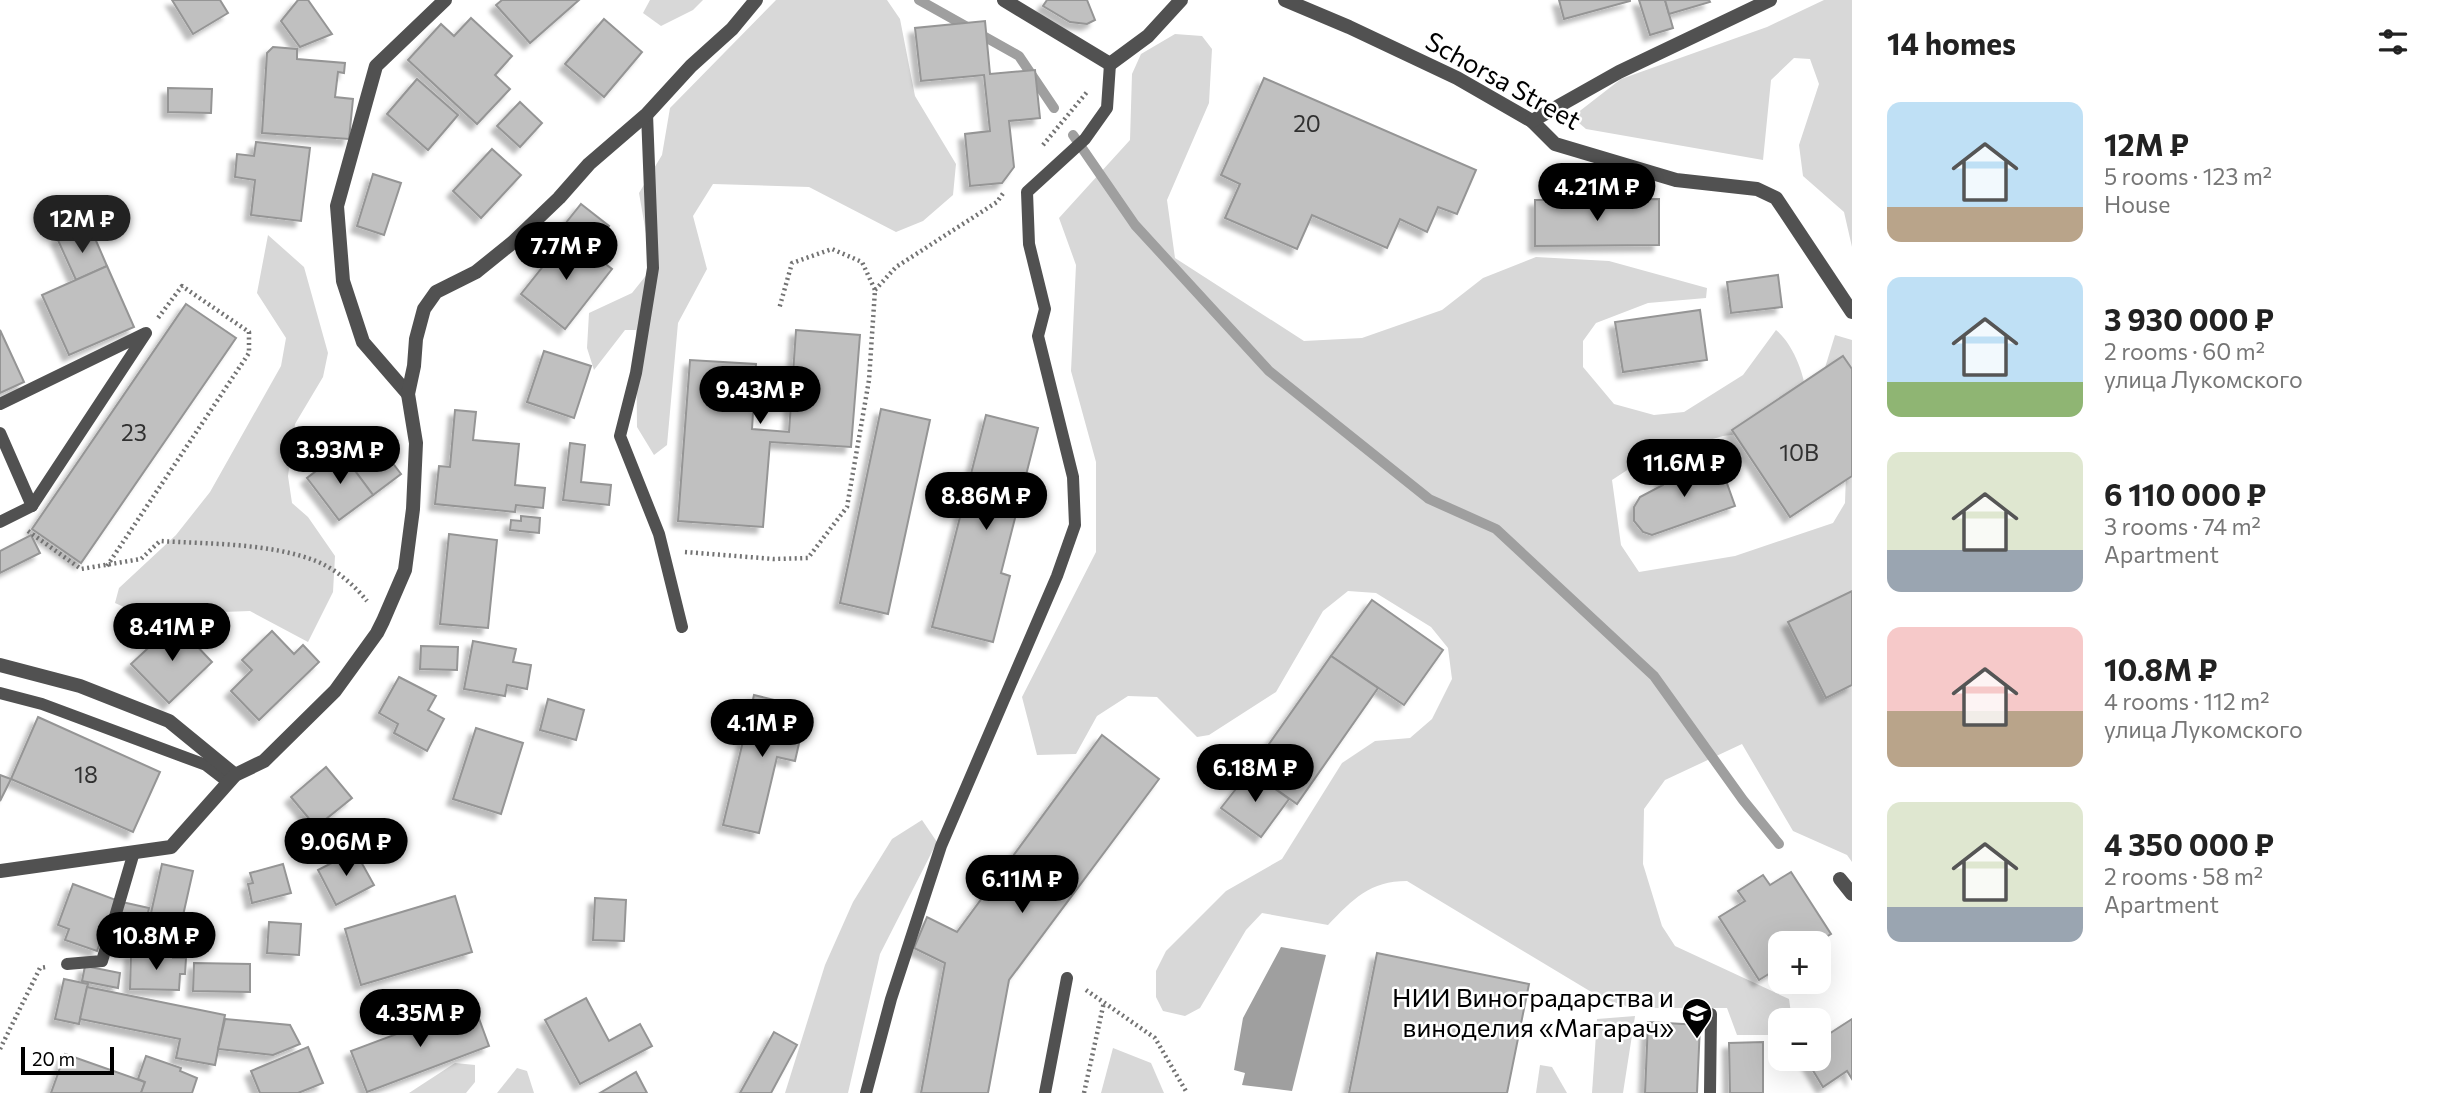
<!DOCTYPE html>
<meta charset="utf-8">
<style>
body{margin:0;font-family:Commissioner,sans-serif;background:#f2f2f2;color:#222;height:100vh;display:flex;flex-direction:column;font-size:26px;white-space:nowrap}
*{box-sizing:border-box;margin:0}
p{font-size:23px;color:#767676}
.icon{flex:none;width:38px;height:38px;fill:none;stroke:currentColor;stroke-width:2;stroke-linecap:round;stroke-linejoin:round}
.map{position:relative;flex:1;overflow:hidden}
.drawer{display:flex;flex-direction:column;background:#fff;width:595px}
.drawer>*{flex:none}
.fabs{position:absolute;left:1768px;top:931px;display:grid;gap:14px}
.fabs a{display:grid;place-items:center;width:63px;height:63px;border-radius:14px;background:#fff;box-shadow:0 7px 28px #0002;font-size:35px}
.scale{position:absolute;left:21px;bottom:18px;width:93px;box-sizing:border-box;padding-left:7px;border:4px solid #000;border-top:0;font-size:19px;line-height:24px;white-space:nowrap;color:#000;-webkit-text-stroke:5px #fff;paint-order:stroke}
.price{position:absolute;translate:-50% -60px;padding:0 16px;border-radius:24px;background:#000;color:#fff;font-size:23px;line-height:46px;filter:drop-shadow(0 2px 4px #0008)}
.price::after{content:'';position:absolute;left:50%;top:42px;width:21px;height:16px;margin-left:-10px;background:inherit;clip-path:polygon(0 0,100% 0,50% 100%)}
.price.current{background:#222;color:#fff}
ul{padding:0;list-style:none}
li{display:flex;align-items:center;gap:21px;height:175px;padding:0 35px}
li span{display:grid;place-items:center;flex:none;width:196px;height:140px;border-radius:14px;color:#555}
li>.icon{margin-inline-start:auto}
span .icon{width:84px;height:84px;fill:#fffc;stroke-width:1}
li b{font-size:30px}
h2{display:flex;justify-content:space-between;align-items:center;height:84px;padding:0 35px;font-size:30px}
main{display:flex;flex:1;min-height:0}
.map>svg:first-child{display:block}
</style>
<main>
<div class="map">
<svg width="1852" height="1093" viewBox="0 0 1852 1093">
<defs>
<filter id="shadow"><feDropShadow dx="-6" dy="6" stdDeviation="2" flood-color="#0004"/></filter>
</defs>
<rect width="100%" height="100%" fill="#fff"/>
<!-- green -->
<g fill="#d8d8d8">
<path d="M650,0H703L693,10L661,26L643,13Z"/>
<path d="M776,0H887L900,19L915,96L956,164L953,195L923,221L896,232L809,187L713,184L693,216L707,269L678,323L667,445L654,455L637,427L636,330H625L594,370L587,348L589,313L632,293L652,268L639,193L662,155L670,108Z"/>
<path d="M1824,0H1852V247L1844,212L1803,176L1799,145L1819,84L1810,59L1794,58L1771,80L1763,160L1586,129L1572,117L1621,79L1767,27Z"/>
<path d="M1175,34L1202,36L1212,49L1209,103L1167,200L1175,258L1304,341L1362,338L1442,310L1483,278L1536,257L1609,261L1707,288L1706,298L1648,303L1596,323L1583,341V367L1614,404L1654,415L1684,412L1743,375L1776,330C1795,345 1810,386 1806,411C1805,416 1800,421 1798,426L1723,436L1644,459L1612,480L1621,545L1639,572L1735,556L1833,523L1845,503L1846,474L1824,371L1835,335L1852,340V591L1788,622L1826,698L1852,685V862L1847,855L1793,831L1742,744L1665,780L1644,809L1643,864L1662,926L1675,946L1789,999L1792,1020H1780V1035H1737L1727,1008H1633L1603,999L1407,881C1370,881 1353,899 1328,925L1262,913L1246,930L1200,1008L1185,1016L1163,1011L1156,997V971L1166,951L1226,891L1282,859L1342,763L1375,741L1410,738L1432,719L1452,679L1448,648L1431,627L1376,593L1348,591L1323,611L1276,692L1209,735L1197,737L1157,697L1128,696L1097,716L1076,754L1037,755L1022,697L1096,552V462L1071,371L1076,265L1059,218L1130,140L1132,74L1141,54Z"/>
<path d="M268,235L304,267L328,353L323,377L295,424L288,476L292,503L308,517L335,556L333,592L308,642L250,611L142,615L115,603L119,588L176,535L210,492L281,366L286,338L257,293Z"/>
<path d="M922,820L937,842L880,954L848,1093H785L825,965L853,902L892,839Z"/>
<path d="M1635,1016L1623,1093H1592L1597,1019Z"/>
<path d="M1113,1048L1151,1063L1164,1093H1101Z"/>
<path d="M455,1063L475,1065V1082L466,1093H409Z"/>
<path d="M1540,1065L1552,1067L1567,1093H1536Z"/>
<path d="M517,1068L527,1071L534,1093H497Z"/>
</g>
<!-- water -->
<path fill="#9f9f9f" d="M1281,947L1326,955L1292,1091L1242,1085L1245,1073L1234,1070L1243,1018Z"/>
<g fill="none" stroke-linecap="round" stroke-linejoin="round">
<!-- stream -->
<g stroke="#9f9f9f" stroke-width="10">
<path d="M919,0L1019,56L1054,108"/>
<path d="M1073,135L1135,225L1269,371L1429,499L1496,529L1654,676L1743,800L1779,844"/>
</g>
</g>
<!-- building -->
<g fill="#c0c0c0" stroke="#959595" stroke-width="2" filter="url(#shadow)">
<path d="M172,0H220L228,13L193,34Z"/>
<path d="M298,0H308L332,34L300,47L281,21Z"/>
<path d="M502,0H579L530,43L496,5Z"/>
<path d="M1047,0H1087L1095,20L1087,24L1070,22L1043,6Z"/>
<path d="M1559,0H1630V1L1564,19Z"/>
<path d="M1639,0H1665L1673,28L1650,35Z"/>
<path d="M1665,0H1709L1710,2L1669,14Z"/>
<path d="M471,18L512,56L495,75L510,89L477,124L408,60L441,24L454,36Z"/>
<path d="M604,19L642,52L604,97L565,64Z"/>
<path d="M985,21L990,74L1035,70L1040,118L1009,121L1014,167L1002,183L970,186L965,134L990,131L984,75L921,81L915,28Z"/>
<path d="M273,47L297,49V59L345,63L344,73L338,72L335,97L353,99L349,139L262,133L267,53Z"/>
<path d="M1264,78L1476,170L1457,214L1438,207L1427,232L1400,219L1387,248L1312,215L1297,249L1225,218L1240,184L1221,175Z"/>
<path d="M417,79L458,115L428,150L387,114Z"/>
<path d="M168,88L212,89L211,113L168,112Z"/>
<path d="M520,102L542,123L520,147L497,126Z"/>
<path d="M256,142L310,148L301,221L251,215L255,180L235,177L237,154L254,156Z"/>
<path d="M492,149L521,175L481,218L453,191Z"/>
<path d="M373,174L401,183L384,235L357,226Z"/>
<path d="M1659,199V245L1535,246V200Z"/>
<path d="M581,204L609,226L589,251L561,229Z"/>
<path d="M74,231L79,242L94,236L107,266L76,280L57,238Z"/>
<path d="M568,235L612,269L565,329L521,294Z"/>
<path d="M107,266L134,327L69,355L42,295Z"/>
<path d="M1778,275L1782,307L1731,313L1727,282Z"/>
<path d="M186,304L236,338L81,563L32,529Z"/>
<path d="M1700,310L1707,360L1623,372L1615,322Z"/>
<path d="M0,330L24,382L0,393Z"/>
<path d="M796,330L860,335L851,447L770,442L763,527L678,521L690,360L756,364L752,429L789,432Z"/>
<path d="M544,351L591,366L574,418L527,402Z"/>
<path d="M1843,356L1852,369V476L1790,517L1732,430Z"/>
<path d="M881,409L930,420L888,614L840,603Z"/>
<path d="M455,410L476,412L473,440L519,444L515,485L545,488L543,508L516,505L515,512L435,504L439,466L450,467Z"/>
<path d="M986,415L1038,428L1001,573L1010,576L993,642L932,627Z"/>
<path d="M369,432L401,474L373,495L341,452Z"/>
<path d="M570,443L585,445L581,482L611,485L609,505L563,500Z"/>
<path d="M341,452L373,495L339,520L307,478Z"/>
<path d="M1718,458L1735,506L1652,535L1643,532L1634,521V507L1640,497L1663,485L1662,478Z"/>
<path d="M521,516L540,518L539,533L510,530L511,520L521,521Z"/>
<path d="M449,534L497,540L488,628L440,624Z"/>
<path d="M31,535L40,553L0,573V551Z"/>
<path d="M1852,591V685L1826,698L1788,622Z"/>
<path d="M1372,600L1443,650L1404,705L1331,656Z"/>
<path d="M175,623L212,662L169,703L131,664Z"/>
<path d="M272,631L294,654L303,645L319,662L259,720L231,691L252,670L242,660Z"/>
<path d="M473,641L516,649L513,662L531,665L527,689L507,685L505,696L464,689Z"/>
<path d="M421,646L458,647L457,670L420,669Z"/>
<path d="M1331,656L1378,688L1297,804L1250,771Z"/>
<path d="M399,677L436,696L428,710L444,719L427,751L394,733L398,724L379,713Z"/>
<path d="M754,695L807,708L795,761L777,757L759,833L723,825Z"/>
<path d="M548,699L584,710L576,740L540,730Z"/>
<path d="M38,717L160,772L133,832L11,779Z"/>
<path d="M476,728L523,743L501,814L453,799Z"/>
<path d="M1102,735L1159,779L1009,980L988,1093H921L945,963L914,948L927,917L957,932Z"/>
<path d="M326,767L352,798L316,827L291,797Z"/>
<path d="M1250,771L1289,799L1261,837L1221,808Z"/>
<path d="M0,775L11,779L0,801Z"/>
<path d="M355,851L374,885L336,905L318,870Z"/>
<path d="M162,864L193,871L182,920L151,913Z"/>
<path d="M283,864L291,893L252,903L248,884L253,883L250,873Z"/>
<path d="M1791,872L1831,934L1816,943H1780V967L1759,980L1719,917L1745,901L1738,891L1763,875L1770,885Z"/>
<path d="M73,884L116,900L97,951L65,940L69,929L58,925Z"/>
<path d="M455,896L472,952L361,985L345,929Z"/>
<path d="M595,898L626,900L624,941L593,940Z"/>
<path d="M122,902L149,908L141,944L115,939Z"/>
<circle cx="163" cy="932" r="15"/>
<path d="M269,922L301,924L299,955L267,953Z"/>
<path d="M131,953L173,954V958H186L185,974H180L179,990L130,989Z"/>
<path d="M1377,953L1529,984L1507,1093H1349Z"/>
<path d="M194,963L250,964V992L193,991Z"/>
<path d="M85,966L120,973L118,988L82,981Z"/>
<path d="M64,979L88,984L79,1024L55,1019Z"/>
<path d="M87,987L225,1015L215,1065L176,1058L180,1039L80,1019Z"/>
<path d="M586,998L609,1041L640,1024L652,1046L580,1084L545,1020Z"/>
<path d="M474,1005L489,1046L367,1092L351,1051Z"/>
<path d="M225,1019L290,1025L300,1044L273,1055L218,1049Z"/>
<path d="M1852,1019V1079L1847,1071L1823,1087L1806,1059H1818V1041Z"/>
<path d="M1648,1022L1700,1025L1697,1093H1645Z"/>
<path d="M774,1032L797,1045L771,1093H740Z"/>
<path d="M1763,1042V1093H1730L1729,1043Z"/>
<path d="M308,1047L323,1083L298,1093H260L251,1071Z"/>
<path d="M65,1054L145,1082L141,1093H51Z"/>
<path d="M146,1056L181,1068L180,1071L197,1078L192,1093H141L145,1082L138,1079Z"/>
<path d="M636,1072L647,1093H600Z"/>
</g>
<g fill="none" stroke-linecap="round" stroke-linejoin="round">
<!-- path -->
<g stroke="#737373" stroke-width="4.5" stroke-dasharray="2 3.5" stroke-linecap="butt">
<path d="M1043,145L1087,92"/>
<path d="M875,290L896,267L997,202L1004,192"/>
<path d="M28,531L81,569L141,559L160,541C209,544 270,543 316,561C336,569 354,585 367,601"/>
<path d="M685,552L774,559L808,558L847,507L869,380L875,290L862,262L832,249L792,263L779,309"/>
<path d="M107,566L249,353V332L182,286L158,318"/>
<path d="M1086,990L1155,1038L1187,1093"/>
<path d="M0,1049L40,968L46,967"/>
<path d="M1084,1093L1104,1002"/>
</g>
<!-- lane -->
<g stroke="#515151" stroke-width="12">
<path d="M647,114L653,268L636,373L620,436L659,534L682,627"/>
<path d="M0,404L146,333L32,506L0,522"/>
<path d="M0,433L32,506"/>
<path d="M0,693L42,704L206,765L228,782"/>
<path d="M67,964L102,961L134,852"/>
<path d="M866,1093L891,999L941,846L1057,576L1075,525L1073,477L1038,336L1045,309L1029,244L1027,192L1085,139L1107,108L1110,64"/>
<path d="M1045,1093L1067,978"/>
<path d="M1710,1093L1711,1014"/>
</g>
<!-- street -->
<g stroke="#515151" stroke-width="14">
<path d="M1004,0L1110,64L1148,36L1181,0"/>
<path d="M1285,0L1349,27L1457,78L1532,121L1555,144L1676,180L1757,189L1776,198L1852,312"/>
<path d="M1532,121L1619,72L1770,0"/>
<path d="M408,394L363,342L343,281L337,206L376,66L445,0"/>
<path d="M0,665L80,686L169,721L235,775"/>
<path d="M0,871L171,847L235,775L264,761L335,691L377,633L383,621L405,570L413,509L416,443L408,394L414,366L416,339L424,309L436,292L476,272L512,243L559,198L589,164L647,114L691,66L732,29L756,0"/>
<path d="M1840,879L1852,894"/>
</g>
</g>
<!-- icons -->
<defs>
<g id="university-pin" transform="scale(1.575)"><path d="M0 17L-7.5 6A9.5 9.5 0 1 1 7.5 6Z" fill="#000" stroke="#fff"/><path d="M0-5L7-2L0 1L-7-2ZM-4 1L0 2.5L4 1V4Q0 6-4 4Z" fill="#fff"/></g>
</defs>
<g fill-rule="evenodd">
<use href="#university-pin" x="1697" y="1013"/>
</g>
<g text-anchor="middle" stroke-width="5" stroke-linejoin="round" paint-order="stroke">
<!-- number labels -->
<g font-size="23" fill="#303030">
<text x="1307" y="132">20</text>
<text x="134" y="441">23</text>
<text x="1799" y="461">10В</text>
<text x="86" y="783">18</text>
</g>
<!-- street labels -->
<g font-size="26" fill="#000" stroke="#fff">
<text transform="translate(1503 81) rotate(29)" y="9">Schorsa Street</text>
</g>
<!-- poi labels -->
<g font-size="26" fill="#000" stroke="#fff" text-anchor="end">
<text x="1674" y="1007">НИИ Виноградарства и<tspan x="1674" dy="30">виноделия «Магарач»</tspan></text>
</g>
</g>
</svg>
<div class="fabs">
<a>+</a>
<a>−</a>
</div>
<div class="scale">20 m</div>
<b class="price" style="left:1597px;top:223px">4.21M ₽</b>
<b class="price current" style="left:82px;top:255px">12M ₽</b>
<b class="price" style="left:566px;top:282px">7.7M ₽</b>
<b class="price" style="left:760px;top:426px">9.43M ₽</b>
<b class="price" style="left:340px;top:486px">3.93M ₽</b>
<b class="price" style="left:1684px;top:499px">11.6M ₽</b>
<b class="price" style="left:986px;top:532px">8.86M ₽</b>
<b class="price" style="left:172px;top:663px">8.41M ₽</b>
<b class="price" style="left:762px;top:759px">4.1M ₽</b>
<b class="price" style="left:1255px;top:804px">6.18M ₽</b>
<b class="price" style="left:346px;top:878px">9.06M ₽</b>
<b class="price" style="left:1022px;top:915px">6.11M ₽</b>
<b class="price" style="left:156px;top:972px">10.8M ₽</b>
<b class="price" style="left:420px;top:1049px">4.35M ₽</b>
</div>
<section class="drawer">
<h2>14 homes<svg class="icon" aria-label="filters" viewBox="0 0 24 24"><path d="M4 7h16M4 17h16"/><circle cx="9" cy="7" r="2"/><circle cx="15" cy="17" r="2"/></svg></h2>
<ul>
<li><span style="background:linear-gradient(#bfe0f5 75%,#b9a48a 0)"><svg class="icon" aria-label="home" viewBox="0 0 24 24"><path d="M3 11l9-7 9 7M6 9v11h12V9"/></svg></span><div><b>12M ₽</b><p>5 rooms · 123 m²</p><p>House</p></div></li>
<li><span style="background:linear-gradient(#bfe0f5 75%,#8fb573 0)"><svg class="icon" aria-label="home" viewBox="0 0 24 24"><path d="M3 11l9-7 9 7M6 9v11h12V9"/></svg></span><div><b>3 930 000 ₽</b><p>2 rooms · 60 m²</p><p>улица Лукомского</p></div></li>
<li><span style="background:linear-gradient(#dfe7d0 70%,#9aa5b1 0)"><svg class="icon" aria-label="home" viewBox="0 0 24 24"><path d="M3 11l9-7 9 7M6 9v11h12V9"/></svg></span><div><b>6 110 000 ₽</b><p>3 rooms · 74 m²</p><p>Apartment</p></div></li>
<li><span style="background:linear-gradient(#f6c9c9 60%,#b9a48a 0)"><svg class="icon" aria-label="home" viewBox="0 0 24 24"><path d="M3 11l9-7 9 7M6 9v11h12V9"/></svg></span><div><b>10.8M ₽</b><p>4 rooms · 112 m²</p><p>улица Лукомского</p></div></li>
<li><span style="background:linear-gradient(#dfe7d0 75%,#9aa5b1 0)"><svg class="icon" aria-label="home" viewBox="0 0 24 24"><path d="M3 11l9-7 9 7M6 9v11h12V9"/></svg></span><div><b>4 350 000 ₽</b><p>2 rooms · 58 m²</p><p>Apartment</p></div></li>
</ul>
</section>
</main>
